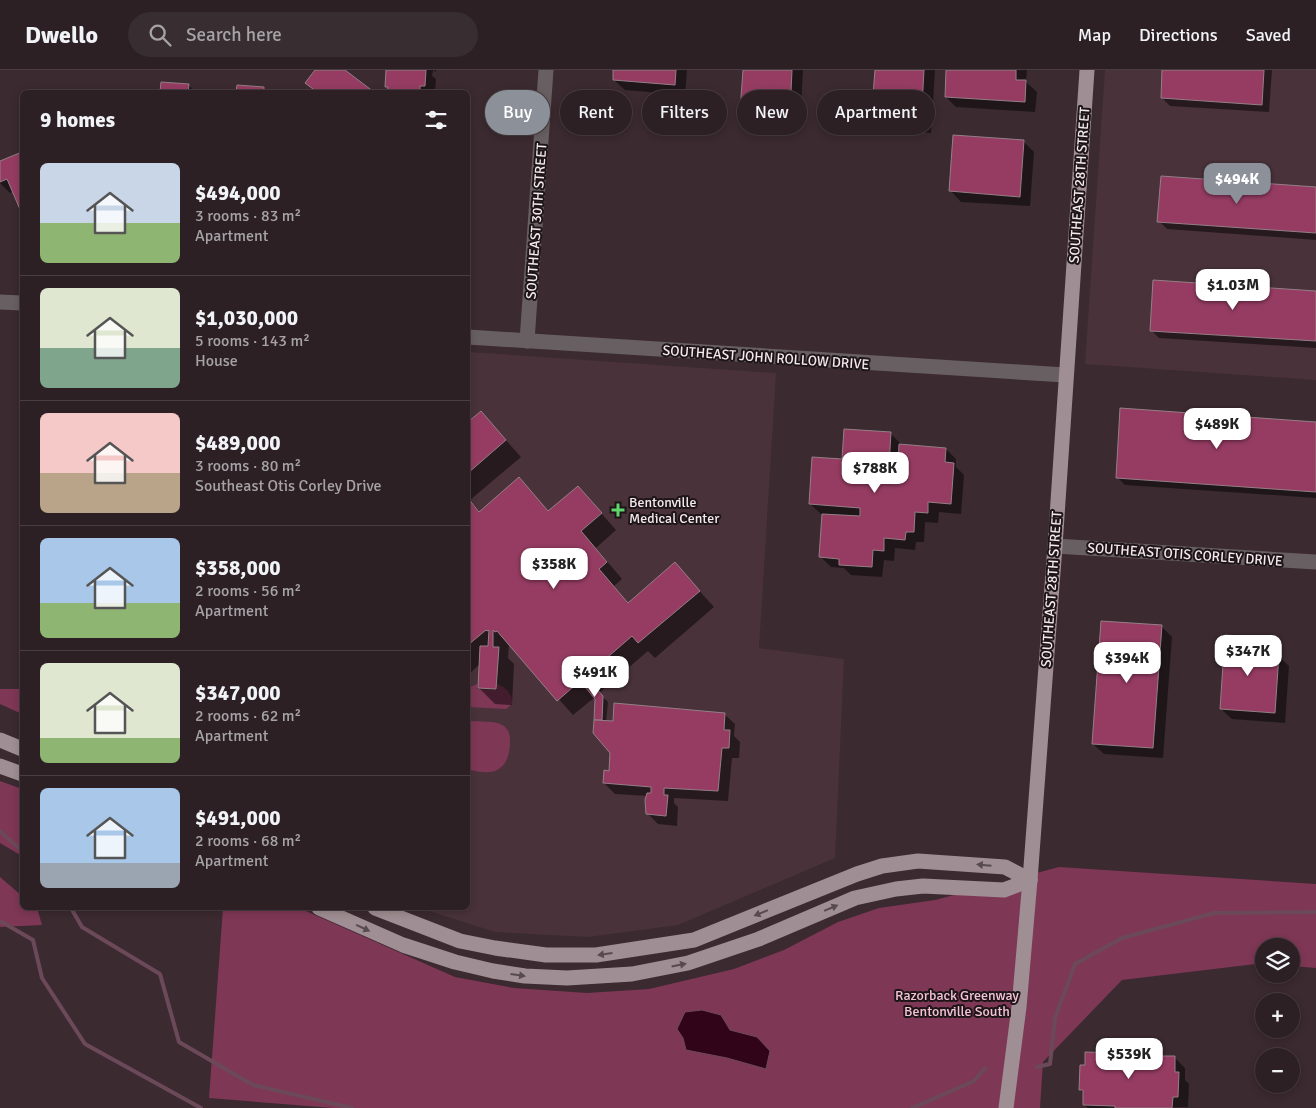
<!DOCTYPE html>
<meta charset="utf-8">
<style>
body{margin:0;font-family:Signika,sans-serif;background:#382d31;color:#f1f3f6;height:100vh;display:flex;flex-direction:column;font-size:19px;white-space:nowrap}
*{box-sizing:border-box;margin:0}
p{font-size:16px;color:#a6a3a6}
.icon{flex:none;width:28px;height:28px;fill:none;stroke:currentColor;stroke-width:2;stroke-linecap:round;stroke-linejoin:round}
.map{position:relative;flex:1;overflow:hidden}
.panel{position:absolute;left:20px;top:20px;width:450px;height:820px;display:flex;flex-direction:column;background:#2c2024;border-radius:8px;box-shadow:0 2px 8px #0003,0 0 0 1px #483e41}
.panel>*{flex:none}
.top-card{position:absolute;left:485px;top:20px;width:475px;height:45px;display:flex;gap:10px}
.fabs{position:absolute;left:1255px;top:868px;display:grid;gap:10px}
.fabs a{display:grid;place-items:center;width:45px;height:45px;border-radius:50%;background:#2c2024;box-shadow:0 2px 8px #0003,0 0 0 1px #483e41;font-size:25px}
.price{position:absolute;translate:-50% -42px;padding:0 11px;border-radius:10px;background:#fff;color:#222;font-size:16px;line-height:32px;filter:drop-shadow(0 1px 2px #0008)}
.price::after{content:'';position:absolute;left:50%;top:30px;width:15px;height:11px;margin-left:-8px;background:inherit;clip-path:polygon(0 0,100% 0,50% 100%)}
.price.current{background:#8c9099;color:#fff}
ul{padding:0;list-style:none}
li{display:flex;align-items:center;gap:15px;height:125px;padding:0 20px}
li+li{border-top:1px solid #483e41}
li span{display:grid;place-items:center;flex:none;width:140px;height:100px;border-radius:8px;color:#555}
li>.icon{margin-inline-start:auto}
span .icon{width:60px;height:60px;fill:#fffc;stroke-width:1}
li b{font-size:21px}
h2{display:flex;justify-content:space-between;align-items:center;height:60px;padding:0 20px;font-size:21px}
.tag{padding:0 18px;border-radius:22px;background:#2c2024;box-shadow:0 2px 8px #0003,0 0 0 1px #483e41;font-size:18px;line-height:45px}
.tag.current{background:#8c9099;color:#fff}
header{display:flex;align-items:center;gap:30px;box-sizing:border-box;height:70px;padding:0 25px;background:#2c2024;border-bottom:1px solid #483e41}
header strong{font-size:24px}
nav{display:flex;gap:28px;margin-inline-start:auto;font-size:18px}
.search{width:350px;height:45px;background:#382d31;display:flex;align-items:center;gap:12px;box-sizing:border-box;padding:0 18px;border-radius:28px;color:#a6a3a6;font-size:19px}
.map>svg:first-child{display:block}
</style>
<header>
<strong>Dwello</strong>
<div class="search"><svg class="icon" aria-label="search" viewBox="0 0 24 24"><circle cx="10" cy="10" r="6"/><path d="M15 15l6 6"/></svg>Search here</div>
<nav><a>Map</a><a>Directions</a><a>Saved</a></nav>
</header>
<div class="map">
<svg width="1316" height="1038" viewBox="0 0 1316 1038">
<rect width="100%" height="100%" fill="#3b2a30"/>
<!-- built -->
<g fill="#49323a">
<path d="M1105,0H1316V310L1085,294Z"/>
<path d="M468,282L776,303L759,578L844,589L835,788L678,855L588,867L495,862L420,838H468Z"/>
</g>
<!-- green -->
<g fill="#7e3755">
<path d="M477,614V619L497,620V614C506,617 513,625 512,634L506,639L468,637V618Z"/>
<path d="M0,619H22V644L0,634Z"/>
<path d="M470,651C480,652 495,650 504,656C510,661 510,666 510,673C509,701 493,707 468,699V652Z"/>
<path d="M0,711L22,719V786L0,773Z"/>
<path d="M1059,797L1316,814V898L1291,896V876H1264V893L1122,910L1043,992L1040,1038H333L209,1028L223,838H299L455,907L514,918L587,923L649,919L734,899L784,880L838,852L879,838L935,830Z"/>
<path d="M0,807L22,826V838H37L42,855L0,857Z"/>
</g>
<!-- water -->
<path fill="#32041a" stroke="#6c4959" d="M702,940L721,945L730,960L757,967L770,981L766,999L727,988L686,980L683,968L677,959L685,942Z"/>
<!-- shadow -->
<g fill="#0007">
<path d="M317,0H343L372,22H316L307,13Z"/>
<path d="M387,0H436V2L433,0L432,6L436,9L435,22H389V19L386,16Z"/>
<path d="M615,0H687L685,25L625,20L614,10Z"/>
<path d="M744,0H803L800,53L752,50L741,40Z"/>
<path d="M876,0H935L931,63L883,60L873,49Z"/>
<path d="M947,0H1027L1026,12L1037,22L1035,42L956,37L946,27Z"/>
<path d="M1164,0H1272L1269,42L1170,36L1162,28Z"/>
<path d="M162,13L188,15L196,22H161Z"/>
<path d="M238,16L264,18L268,22H237Z"/>
<path d="M1023,71L1034,82L1030,136L961,132L951,121Z"/>
<path d="M22,83V141L14,121L10,123L0,113V93Z"/>
<path d="M1316,118V170L1167,159L1159,151Z"/>
<path d="M1316,222V278L1159,268L1151,260Z"/>
<path d="M481,342L521,387L470,430L480,442L519,409L549,442L578,417L616,460L596,478L622,509L614,516L629,534L675,494L714,537L655,588L648,581L599,623L608,632L606,652L724,644L735,654L734,666L740,672L739,688H732L728,731L674,728V733L678,737L677,756L658,754L647,743L648,726L615,724L604,713L610,703L611,683L594,663L597,628L595,627L573,645L509,574L508,588L514,594L512,635L495,634L479,618L480,594L468,605V354Z"/>
<path d="M1316,353V428L1125,415L1117,407Z"/>
<path d="M891,364L901,374L946,379L956,389V397L964,405L961,444L939,442L938,453L925,452L924,472H916L915,480L895,478L894,491L884,490L882,507L851,505L844,498L831,497L821,487L823,444H821L810,434L843,390Z"/>
<path d="M1161,556L1172,567L1163,688L1104,684L1093,674Z"/>
<path d="M1255,568L1266,579L1265,585L1278,586L1289,596L1285,653L1232,649L1221,639Z"/>
<path d="M1143,981L1149,987L1175,988L1185,998V1010L1189,1014L1188,1037L1088,1038L1084,1035L1085,1024L1080,1020L1119,984Z"/>
</g>
<g fill="none" stroke-linecap="round" stroke-linejoin="round">
<!-- stream -->
<g stroke="#6c4959" stroke-width="4">
<path d="M0,761L22,781"/>
<path d="M71,838L82,857L160,904L179,972L253,1015L352,1038"/>
<path d="M0,851L33,870L42,908L85,974L201,1038"/>
<path d="M1037,997L1050,994L1055,948L1075,894L1122,868L1214,843L1316,842"/>
<path d="M912,1038L974,1011L985,998"/>
</g>
</g>
<!-- building -->
<g fill="#963c63" stroke="#947f86">
<path d="M315,0H345L374,22H317L305,13Z"/>
<path d="M386,0H426L425,16H420V20H423L422,22H387L388,17H385Z"/>
<path d="M613,0H676L675,15L613,10Z"/>
<path d="M743,0H792L790,43L740,40Z"/>
<path d="M875,0H924L921,53L871,50Z"/>
<path d="M946,0H1016V10H1026L1025,32L945,27Z"/>
<path d="M1162,0H1264L1262,35L1161,28Z"/>
<path d="M161,12L189,14L188,22H160Z"/>
<path d="M237,15L264,17V22H236Z"/>
<path d="M953,65L1024,70L1020,127L949,121Z"/>
<path d="M22,82V144L7,109L0,112V91Z"/>
<path d="M1161,106L1316,117V163L1157,152Z"/>
<path d="M1153,210L1316,221V271L1150,261Z"/>
<path d="M1120,338L1316,352V422L1116,408Z"/>
<path d="M481,341L506,370L468,403V352Z"/>
<path d="M844,359L891,362L888,413L897,414L899,374L946,378L945,392L954,393L951,434L928,432V443L915,442L914,462H906L905,470L884,468V481L873,480L872,497L839,495V489L819,487L822,444L860,446V438L809,434L812,387L842,389Z"/>
<path d="M519,407L548,441L578,416L602,443L581,461L607,492L599,499L628,533L675,492L700,521L638,573L632,566L557,631L497,561L495,562L493,560V577H499L496,619L478,618L480,576H488L489,560L487,561L486,560L468,575V428L479,442Z"/>
<path d="M1101,551L1162,555L1153,678L1092,674Z"/>
<path d="M1225,565L1256,567L1255,583L1279,584L1275,643L1220,639Z"/>
<path d="M585,606L603,626L602,650H594L595,629L580,611Z"/>
<path d="M614,633L725,643L724,660H730L729,678H722L718,721L664,718V725H668L666,746L646,744L645,730L647,723H651V717L603,713L604,700L609,701L610,683L593,663L594,650L613,651Z"/>
<path d="M1118,979L1143,980V986H1175V1002H1179L1178,1027H1173L1172,1038H1115V1036L1083,1035V1020H1079L1080,995H1085V982L1118,983Z"/>
</g>
<g fill="none" stroke-linecap="round" stroke-linejoin="round">
<!-- minor -->
<g stroke="#685f62" stroke-width="15">
<path d="M0,232L22,233"/>
<path d="M468,267L1065,305"/>
<path d="M527,271L546,0"/>
<path d="M1055,476L1316,492"/>
</g>
<!-- major -->
<g stroke="#9f8e93" stroke-width="15">
<path d="M0,670L22,679"/>
<path d="M0,696L22,704"/>
<path d="M319,838L403,875L455,892L493,901L525,906L567,908L632,904L688,893L759,869L855,828L896,819L923,816L1004,820L1030,810"/>
<path d="M375,838L460,871L495,878L546,885H596L694,870L857,804L882,796L918,791L1005,797L1030,810"/>
<path d="M1006,1038L1019,937L1030,810L1055,476L1087,0"/>
</g>
</g>
<!-- one-way arrows -->
<defs><path id="oneway-solid" d="M-6-.8H1V-3.2L6.5 0L1 3.2V.8H-6Z" transform="scale(1.25)"/></defs>
<g fill="#584b4f">
<use href="#oneway-solid" transform="translate(984 795) rotate(-175)"/>
<use href="#oneway-solid" transform="translate(831 838) rotate(-23)"/>
<use href="#oneway-solid" transform="translate(761 843) rotate(158)"/>
<use href="#oneway-solid" transform="translate(363 858) rotate(25)"/>
<use href="#oneway-solid" transform="translate(605 884) rotate(172)"/>
<use href="#oneway-solid" transform="translate(679 895) rotate(-11)"/>
<use href="#oneway-solid" transform="translate(518 905) rotate(8)"/>
</g>
<!-- markers -->
<path fill="#5fd56b" stroke="#1d1518" stroke-width="2" d="M615.5 432.5h5v5h5v5h-5v5h-5v-5h-5v-5h5z"/>
<g text-anchor="middle" stroke-width="4" stroke-linejoin="round" paint-order="stroke">
<!-- street labels -->
<g font-size="14" fill="#f4e9ed" stroke="#1d1518">
<text transform="translate(1079 115) rotate(-86)" y="5">SOUTHEAST 28TH STREET</text>
<text transform="translate(536 151) rotate(-86)" y="5">SOUTHEAST 30TH STREET</text>
<text transform="translate(766 287) rotate(4)" y="5">SOUTHEAST JOHN ROLLOW DRIVE</text>
<text transform="translate(1185 484) rotate(4)" y="5">SOUTHEAST OTIS CORLEY DRIVE</text>
<text transform="translate(1051 519) rotate(-86)" y="5">SOUTHEAST 28TH STREET</text>
</g>
<!-- poi labels -->
<g font-size="14" fill="#f4e9ed" stroke="#1d1518" text-anchor="start">
<text x="629" y="437">Bentonville<tspan x="629" dy="16">Medical Center</tspan></text>
</g>
<!-- park labels -->
<g font-size="14" fill="#f6c2d5" stroke="#1d1518">
<text x="957" y="930">Razorback Greenway<tspan x="957" dy="16">Bentonville South</tspan></text>
</g>
</g>
</svg>
<div class="fabs">
<a><svg class="icon" aria-label="layers" viewBox="0 0 24 24"><path d="M12 4l9 5-9 5-9-5zM3 14l9 5 9-5"/></svg></a>
<a>+</a>
<a>−</a>
</div>
<b class="price current" style="left:1237px;top:135px">$494K</b>
<b class="price" style="left:1233px;top:241px">$1.03M</b>
<b class="price" style="left:1217px;top:380px">$489K</b>
<b class="price" style="left:875px;top:424px">$788K</b>
<b class="price" style="left:554px;top:520px">$358K</b>
<b class="price" style="left:1248px;top:607px">$347K</b>
<b class="price" style="left:1127px;top:614px">$394K</b>
<b class="price" style="left:595px;top:628px">$491K</b>
<b class="price" style="left:1129px;top:1010px">$539K</b>
<div class="top-card">
<a class="tag current">Buy</a>
<a class="tag">Rent</a>
<a class="tag">Filters</a>
<a class="tag">New</a>
<a class="tag">Apartment</a>
</div>
<section class="panel">
<h2>9 homes<svg class="icon" aria-label="filters" viewBox="0 0 24 24"><path d="M4 7h16M4 17h16"/><circle cx="9" cy="7" r="2"/><circle cx="15" cy="17" r="2"/></svg></h2>
<ul>
<li><span style="background:linear-gradient(#c9d6e8 60%,#8fb573 0)"><svg class="icon" aria-label="home" viewBox="0 0 24 24"><path d="M3 11l9-7 9 7M6 9v11h12V9"/></svg></span><div><b>$494,000</b><p>3 rooms · 83 m²</p><p>Apartment</p></div></li>
<li><span style="background:linear-gradient(#dfe7d0 60%,#7fa58c 0)"><svg class="icon" aria-label="home" viewBox="0 0 24 24"><path d="M3 11l9-7 9 7M6 9v11h12V9"/></svg></span><div><b>$1,030,000</b><p>5 rooms · 143 m²</p><p>House</p></div></li>
<li><span style="background:linear-gradient(#f6c9c9 60%,#b9a48a 0)"><svg class="icon" aria-label="home" viewBox="0 0 24 24"><path d="M3 11l9-7 9 7M6 9v11h12V9"/></svg></span><div><b>$489,000</b><p>3 rooms · 80 m²</p><p>Southeast Otis Corley Drive</p></div></li>
<li><span style="background:linear-gradient(#a9c7e8 65%,#8fb573 0)"><svg class="icon" aria-label="home" viewBox="0 0 24 24"><path d="M3 11l9-7 9 7M6 9v11h12V9"/></svg></span><div><b>$358,000</b><p>2 rooms · 56 m²</p><p>Apartment</p></div></li>
<li><span style="background:linear-gradient(#dfe7d0 75%,#8fb573 0)"><svg class="icon" aria-label="home" viewBox="0 0 24 24"><path d="M3 11l9-7 9 7M6 9v11h12V9"/></svg></span><div><b>$347,000</b><p>2 rooms · 62 m²</p><p>Apartment</p></div></li>
<li><span style="background:linear-gradient(#a9c7e8 75%,#9aa5b1 0)"><svg class="icon" aria-label="home" viewBox="0 0 24 24"><path d="M3 11l9-7 9 7M6 9v11h12V9"/></svg></span><div><b>$491,000</b><p>2 rooms · 68 m²</p><p>Apartment</p></div></li>
</ul>
</section>
</div>
